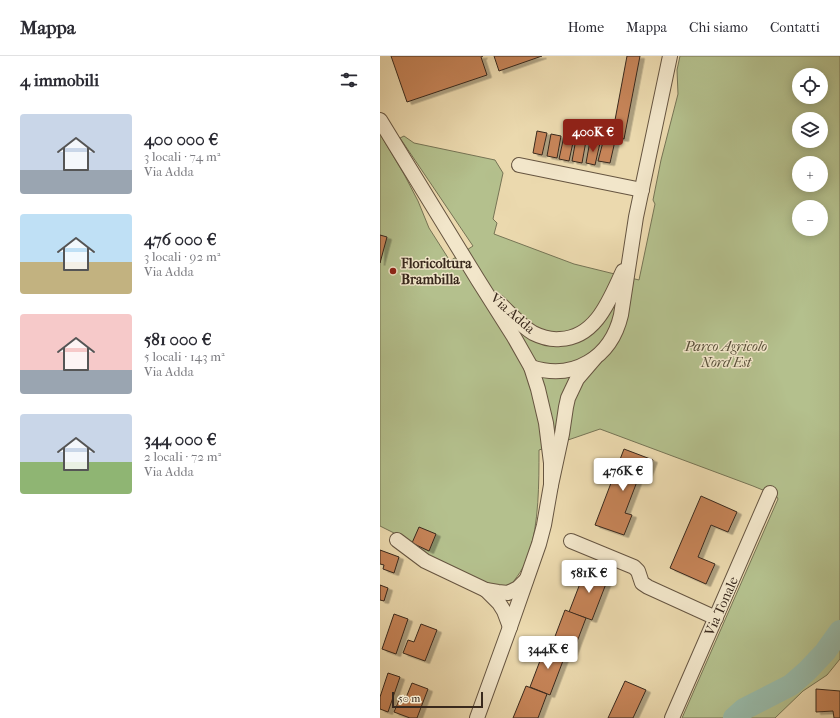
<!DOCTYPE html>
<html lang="it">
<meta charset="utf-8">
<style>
body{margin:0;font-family:"IM FELL French Canon",serif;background:#f7f7f7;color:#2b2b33;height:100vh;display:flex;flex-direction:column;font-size:15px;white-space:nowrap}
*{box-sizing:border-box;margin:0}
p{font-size:13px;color:#7c7c81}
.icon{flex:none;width:22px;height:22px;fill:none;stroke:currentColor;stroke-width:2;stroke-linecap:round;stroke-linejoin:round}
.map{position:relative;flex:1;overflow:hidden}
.panel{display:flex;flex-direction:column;background:#fff;width:380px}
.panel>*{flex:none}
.tools{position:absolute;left:412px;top:12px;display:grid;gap:8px}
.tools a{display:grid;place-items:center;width:36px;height:36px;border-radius:50%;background:#fff;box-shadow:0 2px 10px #0003;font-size:20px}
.scale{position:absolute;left:12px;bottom:10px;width:91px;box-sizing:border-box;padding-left:4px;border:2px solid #39291d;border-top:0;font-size:11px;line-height:14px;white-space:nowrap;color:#39291d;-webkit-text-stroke:3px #f2e6ca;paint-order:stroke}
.price{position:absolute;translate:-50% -34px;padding:0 9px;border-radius:4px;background:#fff;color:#222;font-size:13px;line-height:26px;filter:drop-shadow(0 1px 2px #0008)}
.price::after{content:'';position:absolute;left:50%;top:24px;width:12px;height:9px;margin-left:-6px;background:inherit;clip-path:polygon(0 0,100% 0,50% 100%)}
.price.selected{background:#8f2418;color:#fff}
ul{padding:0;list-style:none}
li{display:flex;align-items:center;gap:12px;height:100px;padding:0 20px}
li span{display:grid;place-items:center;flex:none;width:112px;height:80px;border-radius:4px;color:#555}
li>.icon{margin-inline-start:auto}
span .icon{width:48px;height:48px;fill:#fffc;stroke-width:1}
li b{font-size:17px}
h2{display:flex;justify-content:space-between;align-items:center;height:48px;padding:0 20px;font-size:17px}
header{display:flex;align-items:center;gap:24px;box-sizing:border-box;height:56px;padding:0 20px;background:#fff;border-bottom:1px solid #e1e1e2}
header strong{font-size:19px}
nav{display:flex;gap:22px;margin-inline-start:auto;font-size:14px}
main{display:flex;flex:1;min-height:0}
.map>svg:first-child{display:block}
</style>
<header>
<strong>Mappa</strong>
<nav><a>Home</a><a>Mappa</a><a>Chi siamo</a><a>Contatti</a></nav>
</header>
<main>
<section class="panel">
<h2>4 immobili<svg class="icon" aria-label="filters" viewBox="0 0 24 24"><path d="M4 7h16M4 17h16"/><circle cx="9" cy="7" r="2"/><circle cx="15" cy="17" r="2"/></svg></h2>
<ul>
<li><span style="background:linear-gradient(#c9d6e8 70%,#9aa5b1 0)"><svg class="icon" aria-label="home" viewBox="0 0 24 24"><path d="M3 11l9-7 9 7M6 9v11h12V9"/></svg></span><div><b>400 000 €</b><p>3 locali · 74 m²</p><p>Via Adda</p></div></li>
<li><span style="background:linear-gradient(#bfe0f5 60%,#c2b280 0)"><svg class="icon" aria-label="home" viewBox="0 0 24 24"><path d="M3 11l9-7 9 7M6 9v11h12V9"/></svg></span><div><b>476 000 €</b><p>3 locali · 92 m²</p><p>Via Adda</p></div></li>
<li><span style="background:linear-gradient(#f6c9c9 70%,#9aa5b1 0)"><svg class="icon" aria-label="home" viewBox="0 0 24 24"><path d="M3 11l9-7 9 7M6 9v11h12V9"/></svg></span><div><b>581 000 €</b><p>5 locali · 143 m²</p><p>Via Adda</p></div></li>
<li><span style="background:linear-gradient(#c9d6e8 60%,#8fb573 0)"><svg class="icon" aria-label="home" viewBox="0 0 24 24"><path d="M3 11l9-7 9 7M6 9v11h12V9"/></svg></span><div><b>344 000 €</b><p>2 locali · 72 m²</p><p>Via Adda</p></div></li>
</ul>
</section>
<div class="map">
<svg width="460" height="662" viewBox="0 0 460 662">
<defs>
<filter id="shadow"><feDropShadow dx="4.5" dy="2.5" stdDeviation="0" flood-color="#0004"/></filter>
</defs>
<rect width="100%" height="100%" fill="#ebd9ae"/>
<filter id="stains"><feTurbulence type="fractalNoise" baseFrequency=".005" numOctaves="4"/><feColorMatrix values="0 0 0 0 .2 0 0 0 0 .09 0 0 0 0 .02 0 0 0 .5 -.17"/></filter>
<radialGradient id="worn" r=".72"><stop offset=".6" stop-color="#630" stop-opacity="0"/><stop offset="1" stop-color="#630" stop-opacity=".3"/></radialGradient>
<!-- green -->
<path fill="#b4c08d" stroke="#767455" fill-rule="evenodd" d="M300,0H460V603L447,619L423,635L395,662H302L398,443L397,441L395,439L373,430L220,373L159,394C159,427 159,467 149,498C145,511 136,522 128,533L78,519L18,479L0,470V78L25,120L38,145L49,172L70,205L93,190L20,82L24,80L34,87L115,104L123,117L113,163L117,167L114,178L194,208L259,224L275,148L273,144L281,104L298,38L297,14ZM419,19H441V41H419ZM419,63H441V85H419ZM419,107H441V129H419ZM419,151H441V173H419Z"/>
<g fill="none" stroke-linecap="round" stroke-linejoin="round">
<!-- river -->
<path stroke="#98baa9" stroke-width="22" d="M354,662L364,653L411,629L427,615L445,596L460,575"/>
</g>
<!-- building -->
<g fill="#c68459" stroke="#39291d" filter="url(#shadow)">
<path d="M11,0H103L101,1L107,19L27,46Z"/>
<path d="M114,0H162L119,15Z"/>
<path d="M247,0H260L244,83L232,80Z"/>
<path d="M157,75L167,77L162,99L153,97Z"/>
<path d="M171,78L181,80L177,102L167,100Z"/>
<path d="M184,80L194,82L189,105L179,103Z"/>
<path d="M224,82L235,85L230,107L218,105Z"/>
<path d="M196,83L206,85L202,107L192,105Z"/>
<path d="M210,85L220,87L215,109L206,107Z"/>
<path d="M0,179L7,181L0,207Z"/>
<path d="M244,393L273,404L265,425L258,423L245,457L252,459L244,479L215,469Z"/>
<path d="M321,440L357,456L348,476L331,469L318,501L335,508L326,528L290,512Z"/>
<path d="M39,471L56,478L49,495L32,487Z"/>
<path d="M0,494L19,501L14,517L3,513L4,509L0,508Z"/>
<path d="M206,512L229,520L212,564L189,556Z"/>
<path d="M0,529L8,532L4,545L0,544Z"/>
<path d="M185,554L206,562L192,599L171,591Z"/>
<path d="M14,558L28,563L16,598L2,593Z"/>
<path d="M41,568L57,574L45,605L23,597L28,584L34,586Z"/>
<path d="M166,589L186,597L170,639L150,631Z"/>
<path d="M8,617L20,621L8,656L0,653V641Z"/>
<path d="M245,625L266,634L253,662H228Z"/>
<path d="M32,627L48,633L37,662H30L14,656L20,642L25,644Z"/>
<path d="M146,630L167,638L158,662H133Z"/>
<path d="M436,633L460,635V662H454L453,655L436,656Z"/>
</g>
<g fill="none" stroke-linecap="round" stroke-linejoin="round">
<!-- minor casing -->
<g stroke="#665541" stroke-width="16">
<g id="minor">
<path d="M0,64L98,224L134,281L151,311L158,333L166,367L171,407V429"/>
<path d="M139,109L262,134"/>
<path d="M118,246C129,256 140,269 153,277C161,281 170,284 180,283C216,282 230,243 243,215"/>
<path d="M151,311C193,325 231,302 241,259L256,161L290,0"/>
<path d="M17,484L45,505L106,534L118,536L128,537L138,532L146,524"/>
<path d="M191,485L254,511L258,515L262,527L268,531L336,562"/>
<path d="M106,534L119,547L124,555L130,571"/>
<path d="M97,662L130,571L159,488L164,469L171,429L182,378L186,351L188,342L197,323L215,302"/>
<path d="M292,662L390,437"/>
</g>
</g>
<!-- minor -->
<use href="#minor" stroke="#f2e6ca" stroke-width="14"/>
</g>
<!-- markers -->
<circle fill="#8f2418" stroke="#f2e6ca" stroke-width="1.5" cx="13" cy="215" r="4"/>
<g text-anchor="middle" stroke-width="3" stroke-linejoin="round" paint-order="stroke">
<!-- poi labels -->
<g font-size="14" font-weight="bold" fill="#39291d" stroke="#f2e6ca" text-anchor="start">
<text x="21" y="212">Floricoltura<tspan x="21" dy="16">Brambilla</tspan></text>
</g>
<!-- street labels -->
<g font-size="14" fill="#39291d" stroke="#f2e6ca">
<text transform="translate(133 257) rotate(41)" y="5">Via Adda</text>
<text transform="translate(341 550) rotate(-66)" y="5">Via Tonale</text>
</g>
<!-- park labels -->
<g font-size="14" font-style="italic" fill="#584f39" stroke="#f2e6ca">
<text x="346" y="295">Parco Agricolo<tspan x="346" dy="16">Nord Est</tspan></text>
</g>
</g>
<rect width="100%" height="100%" filter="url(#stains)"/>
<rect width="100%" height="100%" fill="url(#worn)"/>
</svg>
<div class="tools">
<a><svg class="icon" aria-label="locate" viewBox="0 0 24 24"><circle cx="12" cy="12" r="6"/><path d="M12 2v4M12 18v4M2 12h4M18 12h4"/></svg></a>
<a><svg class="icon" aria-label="layers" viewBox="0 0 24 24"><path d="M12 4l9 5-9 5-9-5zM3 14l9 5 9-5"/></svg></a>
<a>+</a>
<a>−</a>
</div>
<div class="scale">50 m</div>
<b class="price selected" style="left:213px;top:97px">400K €</b>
<b class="price" style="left:243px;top:436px">476K €</b>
<b class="price" style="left:209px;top:538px">581K €</b>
<b class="price" style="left:168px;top:614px">344K €</b>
</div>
</main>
